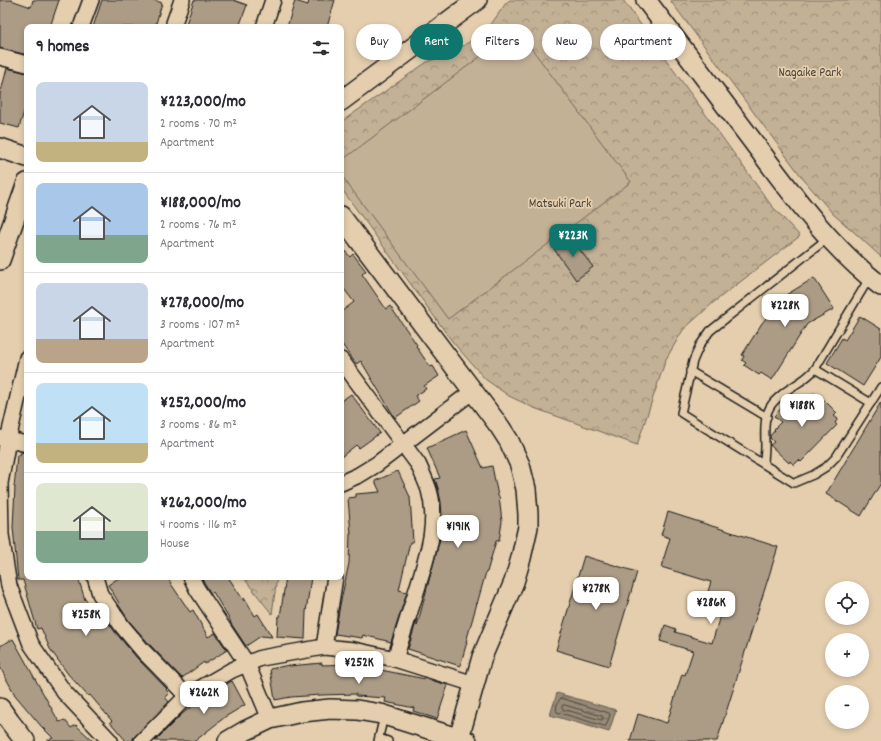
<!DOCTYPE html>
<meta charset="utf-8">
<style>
body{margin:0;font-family:Dekko,sans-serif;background:#f2f2f3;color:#2b2b33;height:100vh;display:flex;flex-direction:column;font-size:15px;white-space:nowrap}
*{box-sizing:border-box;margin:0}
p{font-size:13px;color:#7c7c81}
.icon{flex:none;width:22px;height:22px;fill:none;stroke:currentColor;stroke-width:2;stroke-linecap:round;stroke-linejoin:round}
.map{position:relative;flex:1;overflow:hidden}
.panel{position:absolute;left:24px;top:24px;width:320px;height:556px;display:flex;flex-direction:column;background:#fff;border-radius:8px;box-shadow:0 2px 6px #0003}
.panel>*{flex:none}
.banner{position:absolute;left:356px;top:24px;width:380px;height:36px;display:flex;gap:8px}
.fabs{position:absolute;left:825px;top:581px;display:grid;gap:8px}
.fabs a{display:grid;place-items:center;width:44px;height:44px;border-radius:50%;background:#fff;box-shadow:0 2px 6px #0003;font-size:20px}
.price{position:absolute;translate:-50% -34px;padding:0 9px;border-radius:8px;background:#fff;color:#222;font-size:13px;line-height:26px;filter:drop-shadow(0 1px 2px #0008)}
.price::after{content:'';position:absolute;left:50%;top:24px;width:12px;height:9px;margin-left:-6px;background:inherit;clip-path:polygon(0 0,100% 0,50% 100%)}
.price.active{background:#0f766e;color:#fff}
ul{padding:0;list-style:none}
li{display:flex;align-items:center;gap:12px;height:100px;padding:0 12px}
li+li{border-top:1px solid #e1e1e2}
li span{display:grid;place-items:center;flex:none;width:112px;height:80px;border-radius:8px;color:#555}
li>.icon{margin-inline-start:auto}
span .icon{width:48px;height:48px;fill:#fffc;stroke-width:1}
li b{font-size:17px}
h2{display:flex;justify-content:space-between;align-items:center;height:48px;padding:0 12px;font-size:17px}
.chip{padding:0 14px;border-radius:18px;background:#fff;box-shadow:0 2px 6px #0003;font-size:14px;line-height:36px}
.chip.active{background:#0f766e;color:#fff}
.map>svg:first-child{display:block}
</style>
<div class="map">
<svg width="881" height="741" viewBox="0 0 881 741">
<defs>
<pattern id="park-crowns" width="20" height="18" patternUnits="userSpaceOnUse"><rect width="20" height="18" fill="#c3b196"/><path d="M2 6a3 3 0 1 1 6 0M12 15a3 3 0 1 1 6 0" fill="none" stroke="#9e8f7a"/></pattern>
<pattern id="water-ripples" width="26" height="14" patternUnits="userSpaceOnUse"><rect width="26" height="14" fill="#978a76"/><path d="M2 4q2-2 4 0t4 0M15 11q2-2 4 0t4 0" fill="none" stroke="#7a7060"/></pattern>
</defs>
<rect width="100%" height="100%" fill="#e4ceae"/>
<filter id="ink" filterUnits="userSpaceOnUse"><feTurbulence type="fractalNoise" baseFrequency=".025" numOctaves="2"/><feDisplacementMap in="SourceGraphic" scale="8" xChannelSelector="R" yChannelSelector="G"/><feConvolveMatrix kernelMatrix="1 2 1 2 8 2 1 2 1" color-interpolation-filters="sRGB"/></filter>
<g filter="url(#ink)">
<!-- park -->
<g fill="url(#park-crowns)" stroke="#706659">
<path d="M510,0H623L771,205L800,236L714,302L683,330L666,359L637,445L534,408L509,396L485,379L452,341L341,188V122L427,62L454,52L487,30L506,3Z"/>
<path d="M670,0H881V257L854,232L833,214L804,180Z"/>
<path d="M243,577H277L272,614Z"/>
</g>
<!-- pitch -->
<path fill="#c3b196" stroke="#706659" d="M517,29L631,182L448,319L341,175V161Z"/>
<!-- water -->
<path fill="url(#water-ripples)" stroke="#665e52" d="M557,693L616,710L609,732L550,715Z"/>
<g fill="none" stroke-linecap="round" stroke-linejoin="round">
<!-- shore -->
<g stroke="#4d4840" stroke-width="1">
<path d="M561,698L609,713L610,715L606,726H604L557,712C555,709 558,700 561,698Z"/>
<path d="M563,705H565L602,716L603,717V719L601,720L563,709L562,708Z"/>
</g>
</g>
<!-- building -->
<g fill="#ac9c86" stroke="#1c1c1c">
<path d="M0,0H11L31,7L33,0H59L50,27H27V55L0,48Z"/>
<path d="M102,0H154L162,3L155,27H93Z"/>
<path d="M194,0H233L247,5L239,27H185Z"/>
<path d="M309,0H335L327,27H287L295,1L308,5Z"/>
<path d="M7,68L27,73V102L19,128L0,123V95Z"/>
<path d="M570,237L593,267L576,280L554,249Z"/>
<path d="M341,245L350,257L353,254L366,271L362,274L386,309L390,306L413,339L417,345L416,346L430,367L433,366L439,376L424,386L426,389L415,396L419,401L395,418L361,361L356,364L341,343V312L354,302L341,285Z"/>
<path d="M814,278L834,309L807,324L772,380L761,373L759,375L744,365L746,363L742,360L744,356L742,355L762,323L786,295Z"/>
<path d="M860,316L881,329V357L863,386L827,363L842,338L845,340Z"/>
<path d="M814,393L819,398L821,397L837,413L834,416L838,419L835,423L837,425L801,462L799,460L794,465L790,461L789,463L770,445L774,442L770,438V436L775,430L774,429L781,422L774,416L791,398L798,406L806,398L807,400Z"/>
<path d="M351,394L380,433L359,448L356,445L341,457V401Z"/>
<path d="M881,402V483L861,516L826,494Z"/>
<path d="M466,430L483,468L492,466L498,496H499L502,522L499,541H496L487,572H486L477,604V603L466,642H467L460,666L408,649L417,619V626L441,535L442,515L441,502L438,488L435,479L440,478L427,448Z"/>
<path d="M21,452L27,453V577H78L85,600L86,599L95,621L103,615L115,632L137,658L167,689L166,690L169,693L165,697L169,702L133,738V741H126L110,722L112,721L90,695L88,696L68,674L50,649L41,628L37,629L23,580H18L13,527L15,487H14L15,478L17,455H20Z"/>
<path d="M398,471L410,497L413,542H410L399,590L407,592L391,642L363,635L362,638L335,634L340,605L349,563L350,534H351L348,498L356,497V494L380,492L375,481Z"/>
<path d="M668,512L778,547L717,741H630L638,714L667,723L682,674L685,675L693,651L660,641L665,625L676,629L675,632L712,643L721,612L703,607L711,582L661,567L670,538L661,535Z"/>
<path d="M584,556L637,572L609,666L556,650Z"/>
<path d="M120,577H168L171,584L190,612L193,610L208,637L215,633L227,650L205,664L204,662L182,678L151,646L129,621L118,604L119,603L108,585Z"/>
<path d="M201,577H228L244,601V598L255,616L258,614L272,637L261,636L246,646L230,622H231L213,592L211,594Z"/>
<path d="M286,577H311L306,612L305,639L277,637L278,617H280Z"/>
<path d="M13,639L59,722L65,720L71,728L76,725L93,741H46L53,738L41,726L15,695L0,667V646Z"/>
<path d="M322,663V665L350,664V666L381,668V670L430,680L448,685L437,719L413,711L414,708L385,702L386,698L356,696V694L321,695L291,697L275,700L270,669L289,665V666Z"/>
<path d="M232,681L245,705L225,717L195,741H155L181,715L203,697Z"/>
</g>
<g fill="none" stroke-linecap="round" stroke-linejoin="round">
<!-- service casing -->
<g stroke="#1c1c1c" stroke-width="10">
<g id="service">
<path d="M828,238L710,331L700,345L693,361L681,413L794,483L813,475L826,467L836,457L881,387"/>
<path d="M815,369L871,403"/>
<path d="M690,371L767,417"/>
<path d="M764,464C764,458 765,452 765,446C765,431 763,416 772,404C776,399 781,395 786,391C797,383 806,380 815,369L870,277"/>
<path d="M379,738L388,741"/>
<path d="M378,741L384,716"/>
</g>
</g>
<!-- minor casing -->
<g stroke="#1c1c1c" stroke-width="18">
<g id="minor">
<path d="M81,27L91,0"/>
<path d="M174,27V23L182,0"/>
<path d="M264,27L273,0"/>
<path d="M0,57L27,64"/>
<path d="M27,358L8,440L0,483L1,535L9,586L31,644L64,692L110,741"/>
<path d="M341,360L418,464C422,473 426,481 429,490C439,524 427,556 417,589C410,612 402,636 395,659"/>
<path d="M0,438L27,444"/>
<path d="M341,483L359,475L377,464L473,391"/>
<path d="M95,577L100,594L122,626L144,652L187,696"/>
<path d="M191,577L197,589L247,664L270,719"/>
<path d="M324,647L335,577"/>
<path d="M142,741L187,696L232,670L261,658L324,647L354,650L395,659L474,684"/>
</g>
</g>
<!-- tertiary casing -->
<g stroke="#1c1c1c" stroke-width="22">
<g id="tertiary">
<path d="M646,0C682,48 718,95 754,143C792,194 830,247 881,286"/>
<path d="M341,101L477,0"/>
<path d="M0,148L27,157"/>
<path d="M341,216L500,427L509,441L520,465L526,489L528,514V527L521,558L514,582L482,657L459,738"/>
<path d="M0,260L27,183"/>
<path d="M0,708L10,722L25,741"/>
<path d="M228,741L245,731L270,719L302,712L330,709L357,710L381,714L467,741"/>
</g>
</g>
<!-- service -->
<use href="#service" stroke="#e4ceae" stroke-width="7"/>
<!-- minor -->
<use href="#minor" stroke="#e4ceae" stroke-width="15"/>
<!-- tertiary -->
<use href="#tertiary" stroke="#e4ceae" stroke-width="19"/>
</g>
</g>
<g text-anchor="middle" stroke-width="3.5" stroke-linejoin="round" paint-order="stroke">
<!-- park labels -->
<g font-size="13" fill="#46413a" stroke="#e4ceae">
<text x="810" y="76">Nagaike Park</text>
<text x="560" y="207">Matsuki Park</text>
</g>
</g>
</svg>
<div class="fabs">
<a><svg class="icon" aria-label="locate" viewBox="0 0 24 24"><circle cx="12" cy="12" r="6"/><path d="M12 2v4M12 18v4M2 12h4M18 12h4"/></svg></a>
<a>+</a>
<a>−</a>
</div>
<b class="price active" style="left:573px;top:258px">¥223K</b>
<b class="price" style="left:785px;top:328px">¥228K</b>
<b class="price" style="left:802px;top:428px">¥188K</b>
<b class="price" style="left:458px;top:549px">¥191K</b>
<b class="price" style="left:596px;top:611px">¥278K</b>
<b class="price" style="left:711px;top:625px">¥286K</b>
<b class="price" style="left:86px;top:637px">¥258K</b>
<b class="price" style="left:359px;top:685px">¥252K</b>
<b class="price" style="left:204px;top:715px">¥262K</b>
<div class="banner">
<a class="chip">Buy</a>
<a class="chip active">Rent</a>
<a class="chip">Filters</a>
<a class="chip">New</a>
<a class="chip">Apartment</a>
</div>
<section class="panel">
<h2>9 homes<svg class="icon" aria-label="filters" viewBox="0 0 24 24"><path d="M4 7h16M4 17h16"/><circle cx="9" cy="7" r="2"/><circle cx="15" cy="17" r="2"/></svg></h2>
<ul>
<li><span style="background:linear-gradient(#c9d6e8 75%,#c2b280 0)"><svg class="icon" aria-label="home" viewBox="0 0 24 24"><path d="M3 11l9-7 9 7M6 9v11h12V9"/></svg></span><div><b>¥223,000/mo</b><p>2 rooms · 70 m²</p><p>Apartment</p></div></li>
<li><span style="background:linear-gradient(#a9c7e8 65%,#7fa58c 0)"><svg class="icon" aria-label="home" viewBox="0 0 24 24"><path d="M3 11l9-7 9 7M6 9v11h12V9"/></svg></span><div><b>¥188,000/mo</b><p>2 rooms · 76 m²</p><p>Apartment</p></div></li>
<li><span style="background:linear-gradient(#c9d6e8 70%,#b9a48a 0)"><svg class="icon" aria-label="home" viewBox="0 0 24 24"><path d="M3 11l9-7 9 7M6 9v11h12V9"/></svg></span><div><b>¥278,000/mo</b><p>3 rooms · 107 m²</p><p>Apartment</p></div></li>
<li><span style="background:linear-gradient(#bfe0f5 75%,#c2b280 0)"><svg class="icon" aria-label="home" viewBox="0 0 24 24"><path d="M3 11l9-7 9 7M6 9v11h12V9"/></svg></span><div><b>¥252,000/mo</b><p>3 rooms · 86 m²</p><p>Apartment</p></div></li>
<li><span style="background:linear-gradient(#dfe7d0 60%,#7fa58c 0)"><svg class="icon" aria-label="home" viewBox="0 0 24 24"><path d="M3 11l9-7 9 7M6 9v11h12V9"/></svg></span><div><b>¥262,000/mo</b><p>4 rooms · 116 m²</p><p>House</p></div></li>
</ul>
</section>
</div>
